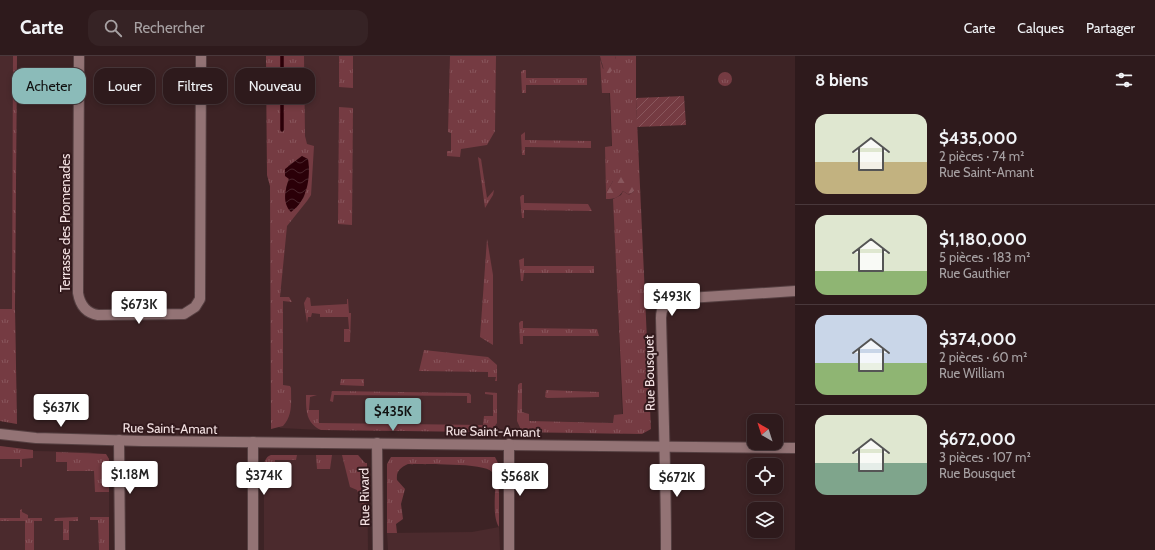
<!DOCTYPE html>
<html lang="fr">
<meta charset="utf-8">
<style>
body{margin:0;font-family:Cabin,sans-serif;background:#362325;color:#f1f3f6;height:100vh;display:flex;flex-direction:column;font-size:15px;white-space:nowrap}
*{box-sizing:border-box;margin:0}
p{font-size:13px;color:#a7a1a3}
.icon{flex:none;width:22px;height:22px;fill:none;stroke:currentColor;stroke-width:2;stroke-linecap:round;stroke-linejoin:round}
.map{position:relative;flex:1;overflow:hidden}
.panel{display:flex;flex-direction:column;background:#2e1a1c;width:360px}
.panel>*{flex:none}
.banner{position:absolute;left:12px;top:12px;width:380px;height:36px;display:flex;gap:8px}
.needle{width:26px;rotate:321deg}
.tools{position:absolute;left:747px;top:358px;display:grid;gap:8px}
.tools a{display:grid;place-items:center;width:36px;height:36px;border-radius:8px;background:#2e1a1c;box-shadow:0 2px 6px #0003,0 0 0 1px #49383b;font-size:20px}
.price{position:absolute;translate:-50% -34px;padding:0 9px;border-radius:4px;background:#fff;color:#222;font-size:13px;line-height:26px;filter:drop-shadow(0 1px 2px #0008)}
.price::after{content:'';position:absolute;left:50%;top:24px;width:12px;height:9px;margin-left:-6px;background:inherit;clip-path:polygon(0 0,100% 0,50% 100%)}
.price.active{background:#8bbbb9;color:#111}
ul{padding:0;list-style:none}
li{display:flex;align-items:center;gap:12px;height:100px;padding:0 20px}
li+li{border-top:1px solid #49383b}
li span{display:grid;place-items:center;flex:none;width:112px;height:80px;border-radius:12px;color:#555}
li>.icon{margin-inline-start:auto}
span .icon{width:48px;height:48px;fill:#fffc;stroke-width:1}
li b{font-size:17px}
h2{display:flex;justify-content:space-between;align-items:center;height:48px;padding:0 20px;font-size:17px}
.pill{padding:0 14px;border-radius:12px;background:#2e1a1c;box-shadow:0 2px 6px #0003,0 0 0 1px #49383b;font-size:14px;line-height:36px}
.pill.active{background:#8bbbb9;color:#111}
header{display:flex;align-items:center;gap:24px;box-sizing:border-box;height:56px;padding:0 20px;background:#2e1a1c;border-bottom:1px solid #49383b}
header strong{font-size:19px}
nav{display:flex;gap:22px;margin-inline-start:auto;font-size:14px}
.search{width:280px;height:36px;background:#362325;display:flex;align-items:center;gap:10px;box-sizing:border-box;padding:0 14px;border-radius:12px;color:#a7a1a3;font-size:15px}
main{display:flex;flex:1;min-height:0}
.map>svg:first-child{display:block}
</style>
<header>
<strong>Carte</strong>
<div class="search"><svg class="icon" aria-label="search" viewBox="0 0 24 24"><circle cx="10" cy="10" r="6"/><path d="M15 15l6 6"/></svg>Rechercher</div>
<nav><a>Carte</a><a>Calques</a><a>Partager</a></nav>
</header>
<main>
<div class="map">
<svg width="795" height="494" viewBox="0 0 795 494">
<defs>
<pattern id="grass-tufts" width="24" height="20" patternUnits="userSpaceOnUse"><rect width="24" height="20" fill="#753b42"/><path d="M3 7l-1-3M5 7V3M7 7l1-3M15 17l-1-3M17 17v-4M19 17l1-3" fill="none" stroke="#89575d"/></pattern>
<pattern id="forest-firs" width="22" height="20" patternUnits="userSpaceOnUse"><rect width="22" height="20" fill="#753b42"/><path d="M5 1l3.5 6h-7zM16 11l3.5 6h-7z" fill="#89575d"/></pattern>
<pattern id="garden-furrows" width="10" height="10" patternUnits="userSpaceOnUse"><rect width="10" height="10" fill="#753b42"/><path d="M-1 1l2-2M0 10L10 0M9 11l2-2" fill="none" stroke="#89575d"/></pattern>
<pattern id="water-waves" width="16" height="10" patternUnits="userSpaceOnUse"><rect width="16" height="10" fill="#2b0008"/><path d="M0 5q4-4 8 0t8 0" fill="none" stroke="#4a252c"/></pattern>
</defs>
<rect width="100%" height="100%" fill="#3d2325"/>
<!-- built -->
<g fill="#4b2a2d">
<path d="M0,0H17L15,252L17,368L0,365Z"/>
<path d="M266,0H608L623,378L321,374L280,372L278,370L271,373L270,130L267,119Z"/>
<path d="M0,390L34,395L89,396L107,400L109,403V494H0Z"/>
<path d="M271,399H358L365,407H367L368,494H264V406L268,400Z"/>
<path d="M499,471L500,494H388L387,477L472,476Z"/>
</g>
<!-- grass -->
<g fill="url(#grass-tufts)" fill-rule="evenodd">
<path d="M13,0H17L15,252L17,368L0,365V253H12Z"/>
<path d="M266,0H304L305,80L307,88L314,90L311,139L307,145L287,170L280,241H289L292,246L283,245V329L290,330L291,332C291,346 293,359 283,370L271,373L270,130L267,119ZM302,100L309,111L304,141L296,152L286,132L289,122L288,110Z"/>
<path d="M339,0H353V32L339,31Z"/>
<path d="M450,0H496L495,75L487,89L461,93L460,101L447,100V95H451V77L448,76Z"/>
<path d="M616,0H636V42L651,373L642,378L522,376L517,365L518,329L520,327H522V356L529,358V365L613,367L614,359L623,358L613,143L621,139L623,135L629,139L634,135V126L613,125L606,137L605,91L612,90L610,37H602L600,3L603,13L616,2Z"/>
<path d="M523,14H526V22H587V29H526V37H522L521,16Z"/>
<circle cx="725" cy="23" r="7"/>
<path d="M339,51L353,52L352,169L338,168Z"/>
<path d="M525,76V84L591,85V92L525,91V99H522L521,79Z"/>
<path d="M478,101L481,103L487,142L494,134L493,139L485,152Z"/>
<path d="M522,139H524V147L588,148L592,155L524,154V162H522L520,141Z"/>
<path d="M487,183L493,219V289L480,281Z"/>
<path d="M524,202V210H594V217H524L523,225H521L519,204Z"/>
<path d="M307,241L310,242L311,250L347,248V243H348L349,257H351L350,286H344V273H349L348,261H320V258L312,257L311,261H308L307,267L304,247Z"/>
<path d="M521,265H523V272L597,273L599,280H523V288H520L519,267Z"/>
<path d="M424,294L488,301L497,309V325H495L496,321H488V316L419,315Z"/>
<path d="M341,323H364V330L340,329Z"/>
<path d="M546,334L599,336V341L547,342L545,341Z"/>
<path d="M332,335L469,337L471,339V347H467V340L334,339L333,346L330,345Z"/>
<path d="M485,336L497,337V367L492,374L487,376L321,374C306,367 306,355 306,339H317L310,341L309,354H319V367L483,369L484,360H493V339L485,338Z"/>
<path d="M0,390L33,394V402L22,403V411H20V403H0Z"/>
<path d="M56,396L106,398L109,403V436H95L94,415H67V406H56Z"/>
<path d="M271,399H297L296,404H275V421L268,423L264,438C264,427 259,403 271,399Z"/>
<path d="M316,399H332L330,413H317Z"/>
<path d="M342,399H358L365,407H367V453L362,447L357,434L350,431Z"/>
<path d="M391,401H495L499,409V471C493,462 495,444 495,434C495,428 496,422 492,416C484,406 423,409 408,408C400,412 396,415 397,424L405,433L401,448L403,463L396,468L397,477H387V408Z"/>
<path d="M22,453V456L28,459V462H42V465H34V494H25V465H0V462H20V454Z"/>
<path d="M78,461V465H69V484H63V465H54L55,462Z"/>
<path d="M90,461H109V494H99L98,464H90Z"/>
</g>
<!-- forest -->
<g fill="url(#forest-firs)">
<path d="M600,0H616L614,12L609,18H605Z"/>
<path d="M619,119H627L634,125V135L629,139L623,135C619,142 614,143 606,143V137L613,125L618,124Z"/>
</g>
<!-- garden -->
<path fill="url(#garden-furrows)" d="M684,40L686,69L637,71L636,42Z"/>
<!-- water -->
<path fill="url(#water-waves)" d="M302,100L308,103C311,122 307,145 291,156C282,147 285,134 289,123L285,120V113Z"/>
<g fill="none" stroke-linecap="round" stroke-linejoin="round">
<!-- stream -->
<path stroke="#2b0008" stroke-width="3.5" d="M282,74V0"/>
<!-- minor casing -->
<g stroke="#553f41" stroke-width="12">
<g id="minor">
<path d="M79,0L78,237C80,249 86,257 98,259L184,258L195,251L200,243L201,0"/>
<path d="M0,378L36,382L142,385L795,392"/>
<path d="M119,384L120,494"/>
<path d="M253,386V494"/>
<path d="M377,387L378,494"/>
<path d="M509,388V494"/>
<path d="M666,494C666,416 663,339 661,262C661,252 665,246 674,243L795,235"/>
</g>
</g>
<!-- minor -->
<use href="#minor" stroke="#937375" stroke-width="10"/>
</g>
<g text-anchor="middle" stroke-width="4" stroke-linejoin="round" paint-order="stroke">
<!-- street labels -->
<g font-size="13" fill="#f5e3e4" stroke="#32191c">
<text transform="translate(65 167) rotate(-90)" y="5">Terrasse des Promenades</text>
<text transform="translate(649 317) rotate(-91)" y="5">Rue Bousquet</text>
<text transform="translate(170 372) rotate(1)" y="5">Rue Saint-Amant</text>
<text transform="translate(493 375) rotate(1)" y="5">Rue Saint-Amant</text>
<text transform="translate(364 441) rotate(-91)" y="5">Rue Rivard</text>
</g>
</g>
</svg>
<div class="tools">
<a><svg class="needle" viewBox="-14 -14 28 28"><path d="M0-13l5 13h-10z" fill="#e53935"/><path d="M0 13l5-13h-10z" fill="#a7a1a3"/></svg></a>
<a><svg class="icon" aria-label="locate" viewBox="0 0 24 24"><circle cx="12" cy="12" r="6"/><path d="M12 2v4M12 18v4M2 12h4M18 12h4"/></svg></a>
<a><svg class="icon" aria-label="layers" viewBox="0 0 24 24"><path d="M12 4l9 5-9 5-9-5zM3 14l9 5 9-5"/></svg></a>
</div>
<b class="price" style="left:672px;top:261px">$493K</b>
<b class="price" style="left:139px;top:269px">$673K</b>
<b class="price" style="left:61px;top:372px">$637K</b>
<b class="price active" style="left:393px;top:376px">$435K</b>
<b class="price" style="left:130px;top:439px">$1.18M</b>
<b class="price" style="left:264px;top:440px">$374K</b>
<b class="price" style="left:520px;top:441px">$568K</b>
<b class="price" style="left:677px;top:442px">$672K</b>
<div class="banner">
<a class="pill active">Acheter</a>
<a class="pill">Louer</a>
<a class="pill">Filtres</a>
<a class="pill">Nouveau</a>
</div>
</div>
<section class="panel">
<h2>8 biens<svg class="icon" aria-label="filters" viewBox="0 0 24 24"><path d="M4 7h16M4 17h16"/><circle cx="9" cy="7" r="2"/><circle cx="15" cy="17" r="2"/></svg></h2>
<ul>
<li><span style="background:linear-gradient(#dfe7d0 60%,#c2b280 0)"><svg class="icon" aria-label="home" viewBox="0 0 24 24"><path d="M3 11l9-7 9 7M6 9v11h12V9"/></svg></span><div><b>$435,000</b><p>2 pièces · 74 m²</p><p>Rue Saint-Amant</p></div></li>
<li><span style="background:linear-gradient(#dfe7d0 70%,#8fb573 0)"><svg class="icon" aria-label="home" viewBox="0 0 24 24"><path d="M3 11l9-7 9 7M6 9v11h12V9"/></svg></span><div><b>$1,180,000</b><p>5 pièces · 183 m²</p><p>Rue Gauthier</p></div></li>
<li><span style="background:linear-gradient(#c9d6e8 60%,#8fb573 0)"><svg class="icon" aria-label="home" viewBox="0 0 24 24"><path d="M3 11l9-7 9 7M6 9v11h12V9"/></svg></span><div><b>$374,000</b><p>2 pièces · 60 m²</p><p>Rue William</p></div></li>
<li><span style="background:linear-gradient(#dfe7d0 60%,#7fa58c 0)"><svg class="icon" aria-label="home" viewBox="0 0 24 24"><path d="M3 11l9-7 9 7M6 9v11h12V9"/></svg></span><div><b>$672,000</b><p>3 pièces · 107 m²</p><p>Rue Bousquet</p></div></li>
</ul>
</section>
</main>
